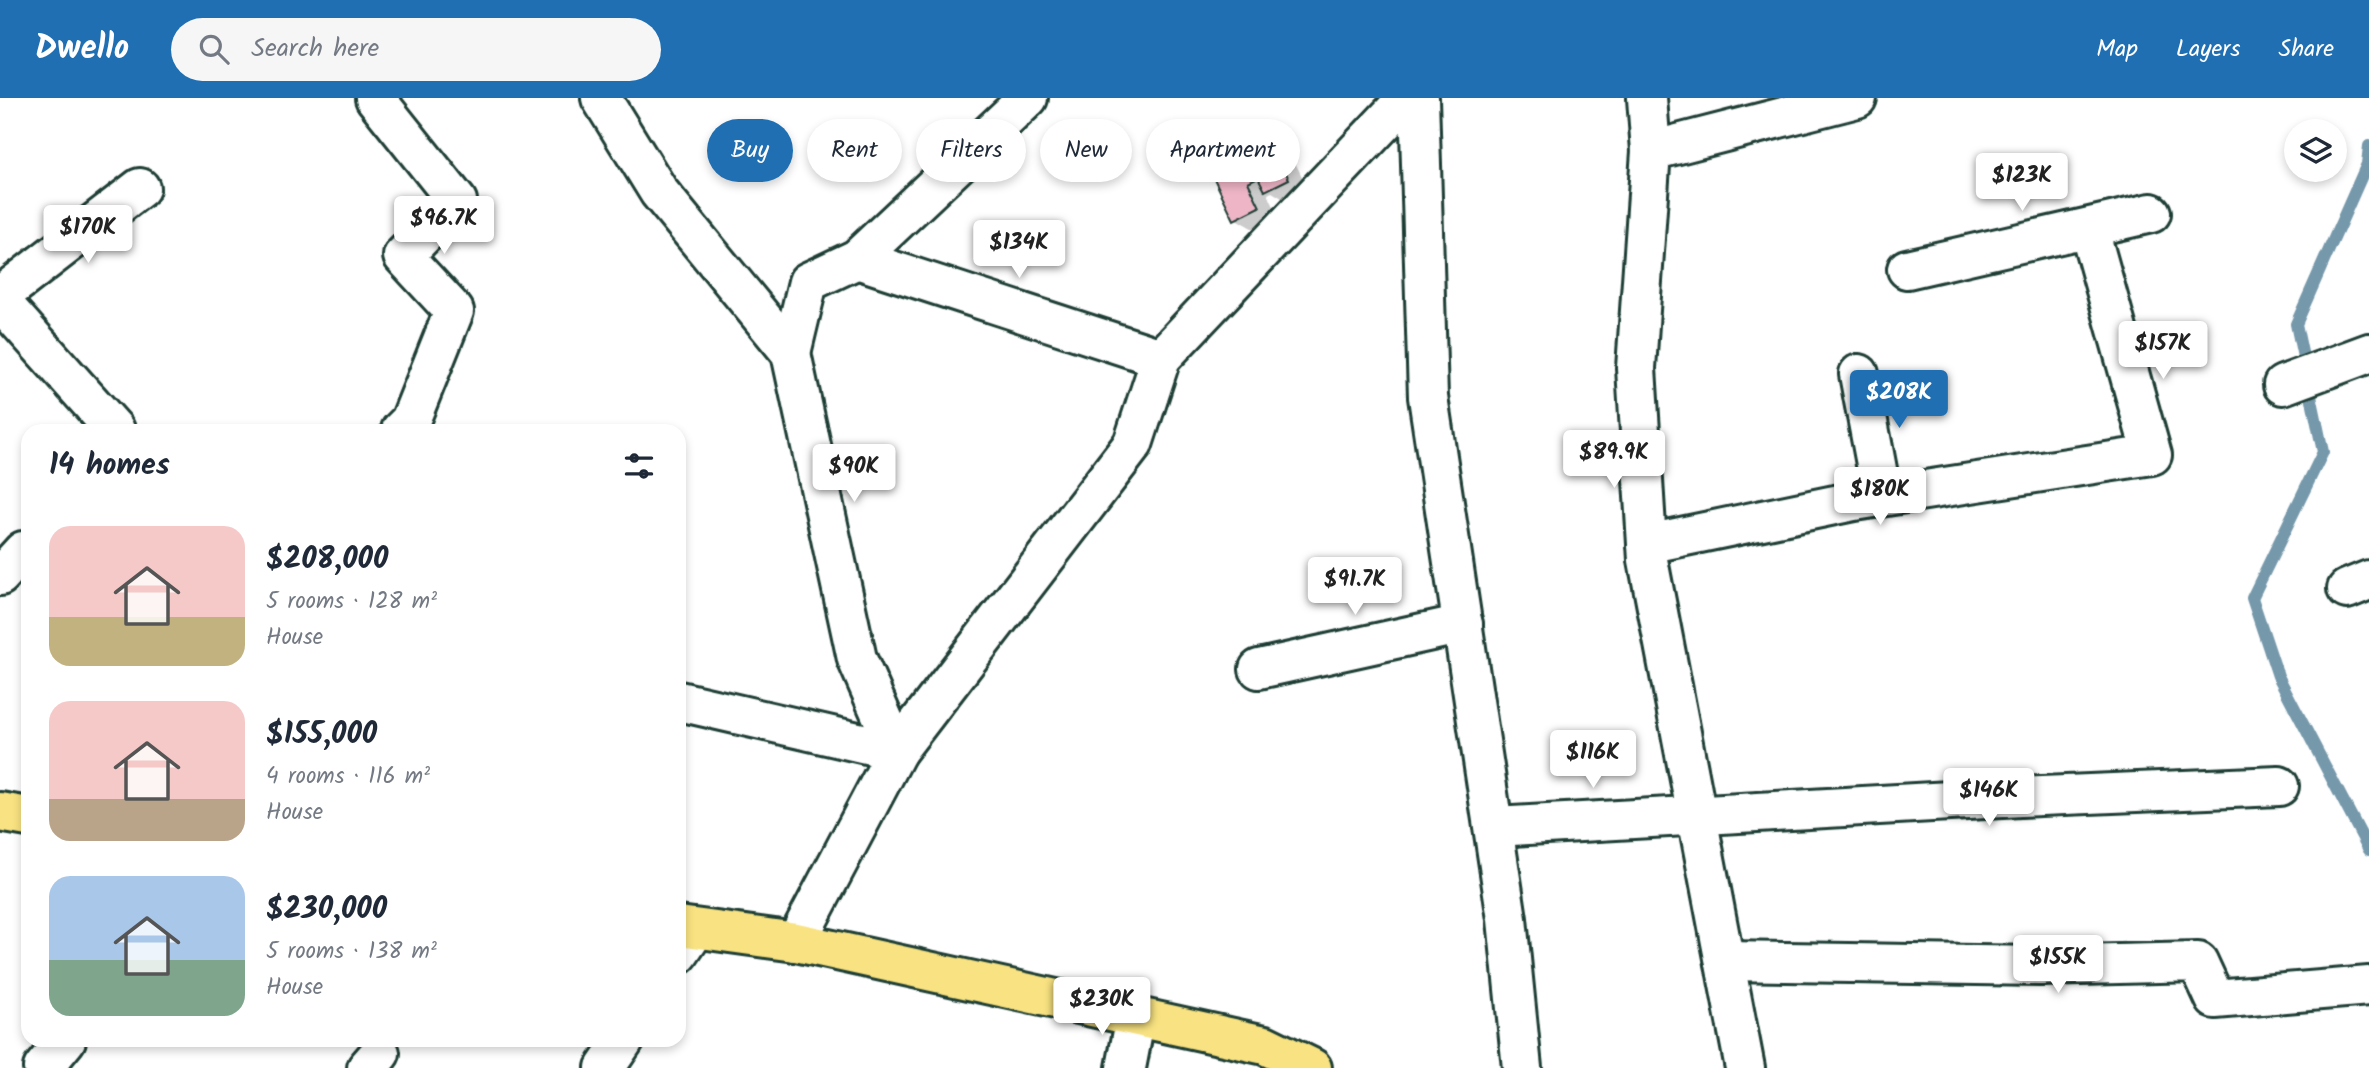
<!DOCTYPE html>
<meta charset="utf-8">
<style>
body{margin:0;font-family:Kalam,sans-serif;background:#f6f6f7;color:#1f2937;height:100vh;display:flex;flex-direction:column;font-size:26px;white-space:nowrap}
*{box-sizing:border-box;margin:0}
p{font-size:23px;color:#747a83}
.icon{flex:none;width:38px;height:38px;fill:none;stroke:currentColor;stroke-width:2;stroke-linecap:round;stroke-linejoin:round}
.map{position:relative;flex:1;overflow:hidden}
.panel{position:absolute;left:21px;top:326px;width:665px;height:623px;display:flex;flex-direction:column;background:#fff;border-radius:21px;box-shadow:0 4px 10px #0003}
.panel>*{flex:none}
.guide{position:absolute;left:707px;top:21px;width:665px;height:63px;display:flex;gap:14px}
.fabs{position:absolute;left:2284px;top:21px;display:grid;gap:14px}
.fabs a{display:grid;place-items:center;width:63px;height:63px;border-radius:50%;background:#fff;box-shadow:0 4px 10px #0003;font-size:35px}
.price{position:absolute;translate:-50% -60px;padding:0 16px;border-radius:7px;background:#fff;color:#222;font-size:23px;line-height:46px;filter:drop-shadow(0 2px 4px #0008)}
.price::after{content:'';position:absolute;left:50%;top:42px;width:21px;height:16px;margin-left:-10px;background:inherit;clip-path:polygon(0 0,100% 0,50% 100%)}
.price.on{background:#1f6fb2;color:#fff}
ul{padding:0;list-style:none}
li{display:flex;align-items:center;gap:21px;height:175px;padding:0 28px}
li span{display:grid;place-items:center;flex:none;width:196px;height:140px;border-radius:21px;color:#555}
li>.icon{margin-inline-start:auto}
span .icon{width:84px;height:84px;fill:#fffc;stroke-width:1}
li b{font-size:30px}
h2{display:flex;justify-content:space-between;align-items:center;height:84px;padding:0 28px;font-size:30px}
.tag{padding:0 24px;border-radius:32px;background:#fff;box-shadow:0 4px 10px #0003;font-size:24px;line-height:63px}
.tag.on{background:#1f6fb2;color:#fff}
header{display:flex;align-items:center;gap:42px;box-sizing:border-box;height:98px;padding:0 35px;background:#1f6fb2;color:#fff}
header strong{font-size:33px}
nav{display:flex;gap:38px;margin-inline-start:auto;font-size:24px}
.search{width:490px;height:63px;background:#f6f6f7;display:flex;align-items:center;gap:18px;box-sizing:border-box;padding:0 24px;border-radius:38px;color:#747a83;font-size:26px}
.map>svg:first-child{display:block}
</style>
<header>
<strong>Dwello</strong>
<div class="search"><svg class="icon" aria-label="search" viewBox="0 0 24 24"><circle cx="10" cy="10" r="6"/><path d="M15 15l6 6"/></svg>Search here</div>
<nav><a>Map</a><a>Layers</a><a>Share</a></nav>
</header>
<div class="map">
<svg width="2369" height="970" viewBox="0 0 2369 970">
<rect width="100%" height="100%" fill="#fff"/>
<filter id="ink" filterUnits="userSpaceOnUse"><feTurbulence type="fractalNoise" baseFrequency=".0143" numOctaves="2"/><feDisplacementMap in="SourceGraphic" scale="14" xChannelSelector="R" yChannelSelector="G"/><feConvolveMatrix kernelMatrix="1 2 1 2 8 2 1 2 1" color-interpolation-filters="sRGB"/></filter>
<g filter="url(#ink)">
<!-- shadow -->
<path fill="#0003" d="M1266,36L1287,48L1309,93L1287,103L1272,94L1268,96L1280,121L1257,133L1236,121L1208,64Z"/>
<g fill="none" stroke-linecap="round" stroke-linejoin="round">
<!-- stream -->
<path stroke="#7598aa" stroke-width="12" d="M2369,48L2367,66L2296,226L2323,354L2252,500L2278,578L2369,752"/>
</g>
<!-- building -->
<path fill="#eeb5c6" stroke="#1f3d34" stroke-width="2" d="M1266,34L1289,81L1265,93L1258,79L1248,84L1260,109L1234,122L1206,64Z"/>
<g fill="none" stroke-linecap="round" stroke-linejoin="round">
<!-- minor casing -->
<g stroke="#1f3d34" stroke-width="44">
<g id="minor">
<path d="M375,0L457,103L403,158L454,213L410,323L401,332"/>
<path d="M601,0L659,94L791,255L857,561L897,653L796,844"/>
<path d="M1419,0L1428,299L1507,821L1522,970"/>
<path d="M1647,0L1651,53"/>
<path d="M857,161L1161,260"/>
<path d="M1907,171L2151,115"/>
<path d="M0,198L140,90"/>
<path d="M0,203L115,332"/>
<path d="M791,255L808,184L857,161L1028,0"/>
<path d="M1859,276L1882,398"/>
<path d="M2283,287L2369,255"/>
<path d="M1647,446L1854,403L2152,357L2089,131"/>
<path d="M0,478L23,453"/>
<path d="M2347,491L2369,482"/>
<path d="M1259,571L1463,526"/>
<path d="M679,603L897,653L1133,346L1161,260L1407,0"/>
<path d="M1494,729L2020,699L2279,688"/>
<path d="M679,856L696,831"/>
<path d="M1725,863L2040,868L2198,864L2215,901L2369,888"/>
<path d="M43,970L66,942"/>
<path d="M367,970L380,955"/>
<path d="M605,970L624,942"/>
<path d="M1126,970L1136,918"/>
<path d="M1745,970L1648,462L1636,270L1651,53L1857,0"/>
</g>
</g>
<!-- major casing -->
<g stroke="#1f3d34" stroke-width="44">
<g id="major">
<path d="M0,714L28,719"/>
<path d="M679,828L796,844L1265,947L1312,970"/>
</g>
</g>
<!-- minor -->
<use href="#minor" stroke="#fff" stroke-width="38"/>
<!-- major -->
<use href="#major" stroke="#f8e281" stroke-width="38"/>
</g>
</g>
</svg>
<div class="fabs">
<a><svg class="icon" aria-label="layers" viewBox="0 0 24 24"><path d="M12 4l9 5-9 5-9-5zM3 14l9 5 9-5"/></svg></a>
</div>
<b class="price" style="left:2022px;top:115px">$123K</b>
<b class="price" style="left:444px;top:158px">$96.7K</b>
<b class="price" style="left:88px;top:167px">$170K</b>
<b class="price" style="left:1019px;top:182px">$134K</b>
<b class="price" style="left:2163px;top:283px">$157K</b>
<b class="price on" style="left:1899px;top:332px">$208K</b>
<b class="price" style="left:1614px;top:392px">$89.9K</b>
<b class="price" style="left:854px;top:406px">$90K</b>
<b class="price" style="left:1880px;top:429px">$180K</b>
<b class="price" style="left:1355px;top:519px">$91.7K</b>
<b class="price" style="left:1593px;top:692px">$116K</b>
<b class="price" style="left:1989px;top:730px">$146K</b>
<b class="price" style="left:2058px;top:897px">$155K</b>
<b class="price" style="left:1102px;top:939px">$230K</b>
<div class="guide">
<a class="tag on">Buy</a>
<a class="tag">Rent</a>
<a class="tag">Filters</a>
<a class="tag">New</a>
<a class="tag">Apartment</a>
</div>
<section class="panel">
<h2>14 homes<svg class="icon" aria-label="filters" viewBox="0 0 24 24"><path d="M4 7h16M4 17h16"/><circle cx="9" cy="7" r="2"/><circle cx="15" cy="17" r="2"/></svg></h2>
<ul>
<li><span style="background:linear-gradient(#f6c9c9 65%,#c2b280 0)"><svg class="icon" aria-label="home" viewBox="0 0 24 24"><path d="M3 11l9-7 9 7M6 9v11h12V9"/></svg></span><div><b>$208,000</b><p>5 rooms · 128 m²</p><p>House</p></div></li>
<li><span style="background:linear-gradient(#f6c9c9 70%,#b9a48a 0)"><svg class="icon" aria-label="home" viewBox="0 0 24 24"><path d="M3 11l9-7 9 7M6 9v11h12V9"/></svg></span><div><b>$155,000</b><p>4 rooms · 116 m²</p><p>House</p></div></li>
<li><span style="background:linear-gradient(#a9c7e8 60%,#7fa58c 0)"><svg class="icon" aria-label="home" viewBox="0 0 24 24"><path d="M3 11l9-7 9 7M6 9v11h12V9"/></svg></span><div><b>$230,000</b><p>5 rooms · 138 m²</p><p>House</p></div></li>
</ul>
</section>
</div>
